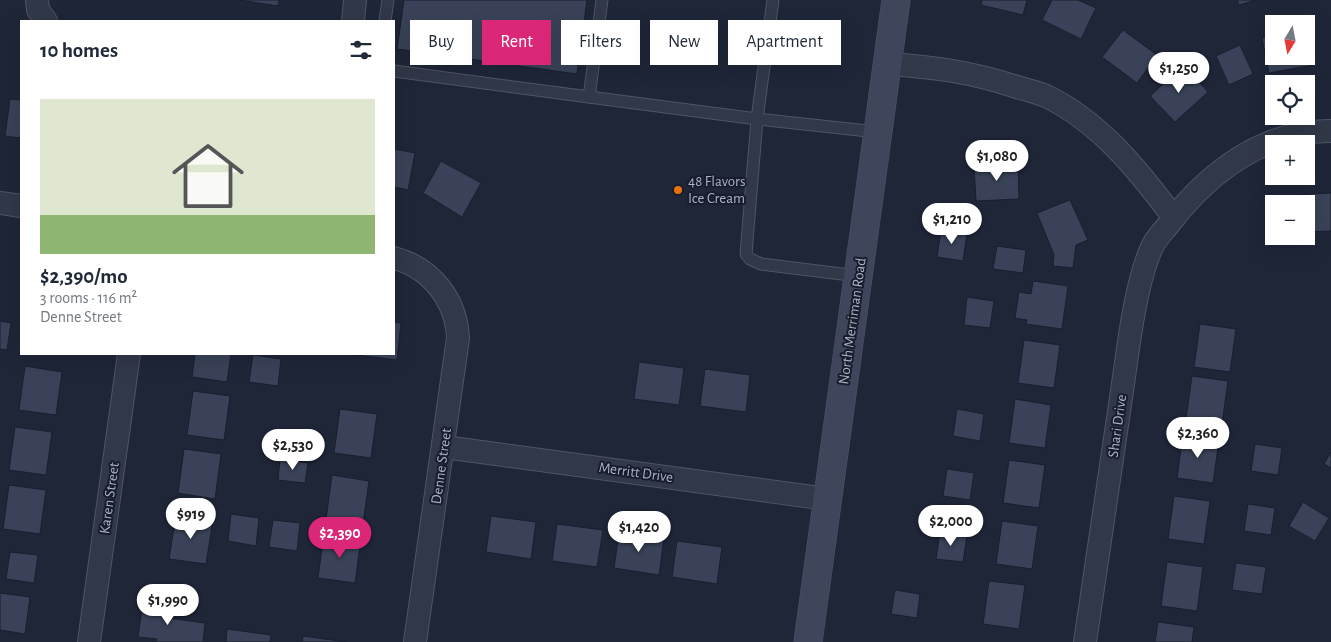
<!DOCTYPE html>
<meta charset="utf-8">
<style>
body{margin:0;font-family:"Alegreya Sans",sans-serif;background:#f6f6f7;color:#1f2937;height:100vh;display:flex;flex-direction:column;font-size:19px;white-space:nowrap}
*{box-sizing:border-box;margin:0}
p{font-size:16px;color:#747a83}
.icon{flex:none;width:28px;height:28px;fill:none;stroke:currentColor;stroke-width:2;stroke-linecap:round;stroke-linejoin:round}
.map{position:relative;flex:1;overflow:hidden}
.details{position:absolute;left:20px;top:20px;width:375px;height:335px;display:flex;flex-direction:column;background:#fff;border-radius:0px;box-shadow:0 5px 20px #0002}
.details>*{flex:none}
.top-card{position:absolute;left:410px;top:20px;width:475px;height:45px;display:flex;gap:10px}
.needle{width:32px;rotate:190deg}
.fabs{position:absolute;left:1265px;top:15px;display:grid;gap:10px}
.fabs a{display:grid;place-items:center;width:50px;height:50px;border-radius:0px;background:#fff;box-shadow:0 5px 20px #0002;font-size:25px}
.price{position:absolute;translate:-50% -42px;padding:0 11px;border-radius:18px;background:#fff;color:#222;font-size:16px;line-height:32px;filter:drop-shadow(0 1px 2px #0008)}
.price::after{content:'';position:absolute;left:50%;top:30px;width:15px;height:11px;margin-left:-8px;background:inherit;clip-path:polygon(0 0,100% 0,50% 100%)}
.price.selected{background:#db2777;color:#fff}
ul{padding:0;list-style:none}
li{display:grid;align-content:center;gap:10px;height:265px;padding:0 20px}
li+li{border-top:1px solid #e0e1e3}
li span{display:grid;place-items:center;height:155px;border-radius:0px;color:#555}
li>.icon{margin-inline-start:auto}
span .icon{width:90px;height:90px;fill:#fffc;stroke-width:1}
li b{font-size:21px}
h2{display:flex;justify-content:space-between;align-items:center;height:60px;padding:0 20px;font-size:21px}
.pill{padding:0 18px;border-radius:0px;background:#fff;box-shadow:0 5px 20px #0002;font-size:18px;line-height:45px}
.pill.selected{background:#db2777;color:#fff}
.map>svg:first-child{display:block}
</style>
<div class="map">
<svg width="1331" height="642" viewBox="0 0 1331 642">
<rect width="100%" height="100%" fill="#1e2638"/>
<!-- building -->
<g fill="#394258" stroke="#191f2e">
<path d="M239,0H279L278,6Z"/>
<path d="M404,0H587L577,74L397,49Z"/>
<path d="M982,0H1027L1023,15L981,5Z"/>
<path d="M1052,0H1078L1096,8L1081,39L1042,20Z"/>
<path d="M1237,0H1256L1239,5Z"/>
<path d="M1123,30L1157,55L1137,83L1102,57Z"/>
<path d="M1306,32L1313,65L1269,73L1262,38L1274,36V56H1306Z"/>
<path d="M1240,45L1253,74L1229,85L1216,56Z"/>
<path d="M1184,65L1208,92L1175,122L1150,96Z"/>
<path d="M10,99L21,100V138L5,136Z"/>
<path d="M394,149L415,153L408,190L394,187Z"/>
<path d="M441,161L481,183L462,217L423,193Z"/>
<path d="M1018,164L1019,199L976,201L974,165Z"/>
<path d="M1331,193V231L1306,232V204H1297L1296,195Z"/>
<path d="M1070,200L1088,240L1076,245L1073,268L1053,266L1054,255L1037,213Z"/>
<path d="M941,230L967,234L963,261L937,257Z"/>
<path d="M997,246L1026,250L1023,273L993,269Z"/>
<path d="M1033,281L1068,286L1062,329L1026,324L1027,320L1015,318L1019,292L1031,294Z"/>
<path d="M967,297L994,301L990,328L964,325Z"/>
<path d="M0,321L11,323L7,350L0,349Z"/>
<path d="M394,322L401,323L397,360L348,354H394Z"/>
<path d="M1200,324L1236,329L1230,372L1194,367Z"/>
<path d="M1024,340L1060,345L1054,388L1018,383Z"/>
<path d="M195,354H231L227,382L192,377Z"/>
<path d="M253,355L281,359L278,386L249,382Z"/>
<path d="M639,362L684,368L679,405L634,399Z"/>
<path d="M25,366L62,372L56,415L19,410Z"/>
<path d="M705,369L750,375L746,412L700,406Z"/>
<path d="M1192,376L1228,381L1222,424L1186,419Z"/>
<path d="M193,391L230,396L224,440L187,435Z"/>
<path d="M1015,399L1051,405L1045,448L1009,443Z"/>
<path d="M340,409L377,414L371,458L334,453Z"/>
<path d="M957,409L984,414L980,441L953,436Z"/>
<path d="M15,427L52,432L46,475L9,470Z"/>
<path d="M1183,435L1219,440L1213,483L1177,478Z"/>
<path d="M284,436L311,439L309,460L281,456Z"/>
<path d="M1255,444L1282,448L1278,475L1251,471Z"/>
<path d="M184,449L221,454L215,499L178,493Z"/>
<path d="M1331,452V468L1324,464Z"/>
<path d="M280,459L308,463L305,483L278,480Z"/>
<path d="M1009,460L1045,465L1039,508L1003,503Z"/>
<path d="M947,469L974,473L970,500L943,496Z"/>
<path d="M332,475L369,481L363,524L326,519Z"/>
<path d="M9,485L46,490L40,534L3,529Z"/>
<path d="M1174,496L1210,501L1204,544L1168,539Z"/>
<path d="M1303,502L1329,518L1315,541L1289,526Z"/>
<path d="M1248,504L1275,508L1271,535L1244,531Z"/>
<path d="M231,514L259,518L256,546L228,541Z"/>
<path d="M176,515L213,520L206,564L169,559Z"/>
<path d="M491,516L536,522L531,559L486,552Z"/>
<path d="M273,520L300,523L297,551L269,547Z"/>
<path d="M1002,521L1038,526L1032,569L996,564Z"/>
<path d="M557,524L603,530L597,567L552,561Z"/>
<path d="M619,532L664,538L659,575L614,568Z"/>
<path d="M940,532L967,536L963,562L936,559Z"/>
<path d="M324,534L361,539L355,583L318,578Z"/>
<path d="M677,541L722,547L717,584L672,577Z"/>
<path d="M10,552L38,555L34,583L6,579Z"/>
<path d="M1167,562L1203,567L1197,611L1161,606Z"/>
<path d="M1236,563L1266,567L1262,594L1232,590Z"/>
<path d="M989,581L1025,585L1019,629L983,624Z"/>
<path d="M895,590L920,594L917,618L891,614Z"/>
<path d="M0,593L30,597L25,634L0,630Z"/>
<path d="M143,602L170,606L168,618L205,623L203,642H156L157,639L138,637Z"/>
<path d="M1158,622L1194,627L1192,642H1155Z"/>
<path d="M227,629L271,635L270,642H226Z"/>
<path d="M303,636L346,642H302Z"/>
</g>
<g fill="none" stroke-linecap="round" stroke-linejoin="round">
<!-- service casing -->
<g stroke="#4f5566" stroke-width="13">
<g id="service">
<path d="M602,0L589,97L757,119L773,0"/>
<path d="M385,21L388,0"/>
<path d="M394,71L589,97"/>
<path d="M858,276L761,264L750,259L746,254L757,119L877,132"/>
</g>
</g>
<!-- minor casing -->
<g stroke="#4f5566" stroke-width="24">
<g id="minor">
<path d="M37,0L38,10L46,21"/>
<path d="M353,21L355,0"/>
<path d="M887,64C935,67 971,72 1017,87C1026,90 1037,92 1046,96C1100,122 1139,171 1174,218"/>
<path d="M0,203L21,206"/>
<path d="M394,258C431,268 456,299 458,338L415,642"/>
<path d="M444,447L827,499"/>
<path d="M89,642L129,354"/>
<path d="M1085,642C1097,558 1110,475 1122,391C1128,350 1135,284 1152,247C1156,237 1166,229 1172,220C1211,171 1265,130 1331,131"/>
</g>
</g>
<!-- secondary casing -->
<g stroke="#4f5566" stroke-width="29">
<path id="secondary" d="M808,642L896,0"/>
</g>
<!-- service -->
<use href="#service" stroke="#313848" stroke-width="11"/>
<!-- minor -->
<use href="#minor" stroke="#313848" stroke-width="22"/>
<!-- secondary -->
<use href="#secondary" stroke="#3f465b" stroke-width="28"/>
</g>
<!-- markers -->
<circle fill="#e8710a" stroke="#171d2c" stroke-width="2" cx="678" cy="190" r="5"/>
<g text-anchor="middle" stroke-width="4" stroke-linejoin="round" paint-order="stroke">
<!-- poi labels -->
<g font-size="15" fill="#abb2c5" stroke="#171d2c" text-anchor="start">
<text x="688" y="186">48 Flavors<tspan x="688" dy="17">Ice Cream</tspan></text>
</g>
<!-- street labels -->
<g font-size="15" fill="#abb2c5" stroke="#171d2c">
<text transform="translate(852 321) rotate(-82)" y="5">North Merriman Road</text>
<text transform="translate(1117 426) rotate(-82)" y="5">Shari Drive</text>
<text transform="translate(441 466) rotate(-82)" y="5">Denne Street</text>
<text transform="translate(636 472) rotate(8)" y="5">Merritt Drive</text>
<text transform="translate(109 498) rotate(-82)" y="5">Karen Street</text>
</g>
</g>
</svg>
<div class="fabs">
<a><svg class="needle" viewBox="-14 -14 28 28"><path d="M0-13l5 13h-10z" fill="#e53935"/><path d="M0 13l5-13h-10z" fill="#747a83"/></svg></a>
<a><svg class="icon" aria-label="locate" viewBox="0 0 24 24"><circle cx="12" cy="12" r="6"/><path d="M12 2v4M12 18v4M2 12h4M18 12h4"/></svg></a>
<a>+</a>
<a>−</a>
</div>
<b class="price" style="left:1179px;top:94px">$1,250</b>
<b class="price" style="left:997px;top:182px">$1,080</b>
<b class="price" style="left:952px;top:245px">$1,210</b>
<b class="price" style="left:1198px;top:459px">$2,360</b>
<b class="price" style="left:293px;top:471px">$2,530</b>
<b class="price" style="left:191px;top:540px">$919</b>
<b class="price" style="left:951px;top:547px">$2,000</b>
<b class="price" style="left:639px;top:553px">$1,420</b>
<b class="price selected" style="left:340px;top:559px">$2,390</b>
<b class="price" style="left:168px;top:626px">$1,990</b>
<div class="top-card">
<a class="pill">Buy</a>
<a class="pill selected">Rent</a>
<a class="pill">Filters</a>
<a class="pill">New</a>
<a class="pill">Apartment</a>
</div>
<section class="details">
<h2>10 homes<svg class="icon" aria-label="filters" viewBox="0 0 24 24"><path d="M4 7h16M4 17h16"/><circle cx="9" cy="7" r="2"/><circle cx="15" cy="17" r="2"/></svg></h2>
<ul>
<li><span style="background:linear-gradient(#dfe7d0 75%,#8fb573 0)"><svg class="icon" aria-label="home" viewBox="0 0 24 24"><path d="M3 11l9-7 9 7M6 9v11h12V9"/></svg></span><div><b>$2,390/mo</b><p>3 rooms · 116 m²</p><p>Denne Street</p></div></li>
</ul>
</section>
</div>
